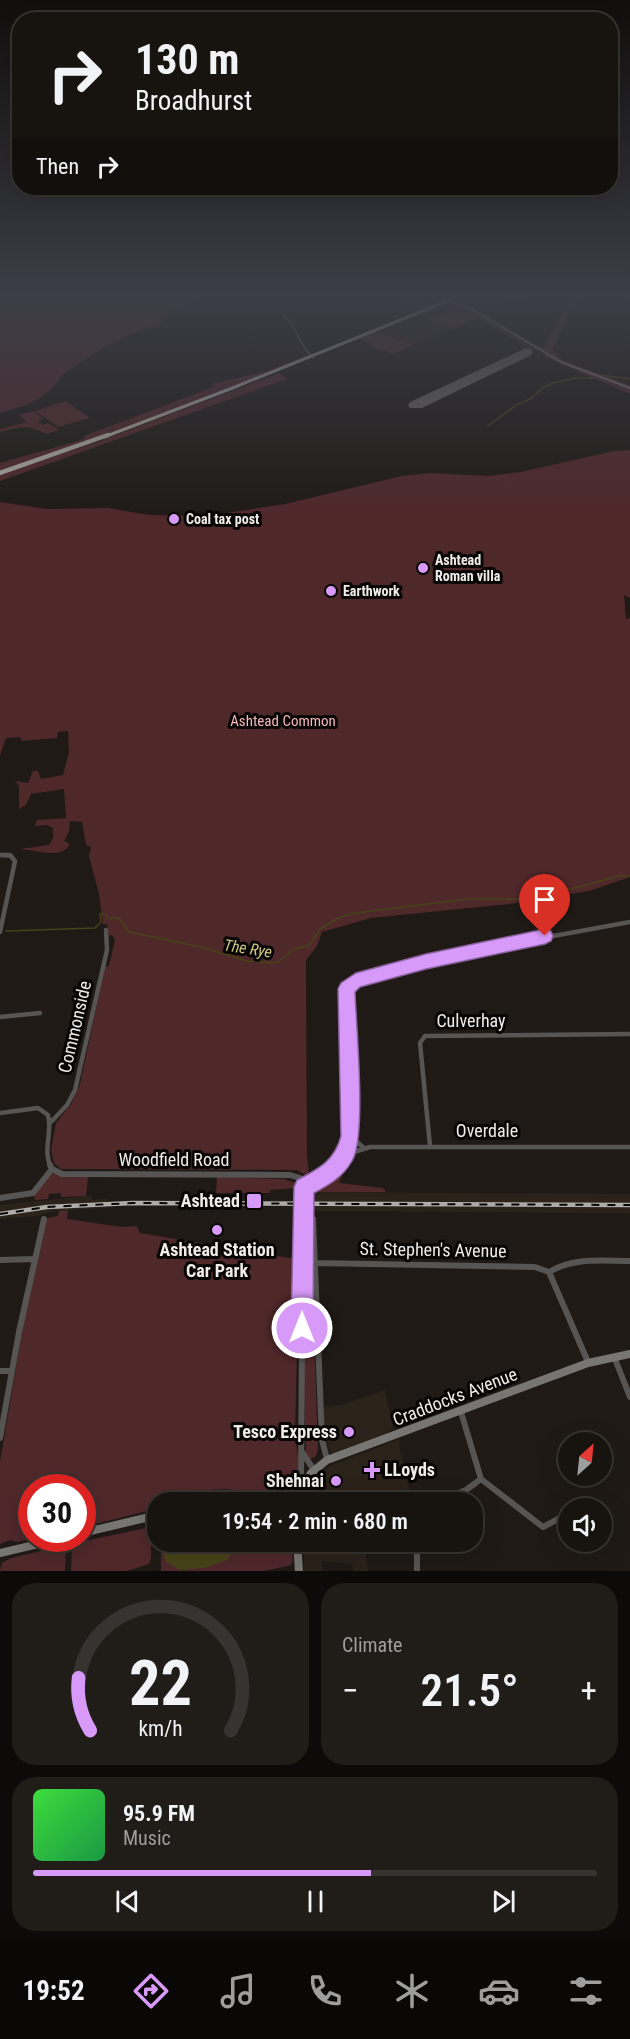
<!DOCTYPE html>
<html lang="en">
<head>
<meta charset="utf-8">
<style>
	body { margin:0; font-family:"Roboto Condensed",sans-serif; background:#201d19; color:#f1f3f6; height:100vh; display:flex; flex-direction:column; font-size:22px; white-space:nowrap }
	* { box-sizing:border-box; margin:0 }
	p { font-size:20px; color:#9e9e9f }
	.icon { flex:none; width:33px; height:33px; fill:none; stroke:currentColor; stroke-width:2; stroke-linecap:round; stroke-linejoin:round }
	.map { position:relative; height:1571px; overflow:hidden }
	.panel { display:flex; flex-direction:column; gap:12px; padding:12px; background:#0d0b09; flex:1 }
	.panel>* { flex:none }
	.guide { position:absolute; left:12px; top:12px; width:606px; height:183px; border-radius:24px; box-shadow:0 6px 24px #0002,0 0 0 2px #363330; background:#171410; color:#f1f3f6; overflow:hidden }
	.needle { width:39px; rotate:27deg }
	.buttons { position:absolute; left:558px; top:1432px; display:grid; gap:12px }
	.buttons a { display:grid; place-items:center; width:54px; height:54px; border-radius:50%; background:#171410; box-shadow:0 6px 24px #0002,0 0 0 2px #363330; font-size:30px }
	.speed { position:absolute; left:18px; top:1474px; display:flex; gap:12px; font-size:30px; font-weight:700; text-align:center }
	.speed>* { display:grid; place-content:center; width:78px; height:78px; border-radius:50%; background:#171410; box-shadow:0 6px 24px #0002,0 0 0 2px #363330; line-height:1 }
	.speed .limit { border:9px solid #d22; background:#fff; color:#111 }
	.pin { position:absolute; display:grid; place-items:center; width:51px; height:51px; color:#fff; margin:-62px -26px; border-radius:50% 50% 50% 0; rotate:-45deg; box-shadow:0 0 6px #0007 }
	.pin .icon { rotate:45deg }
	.me { position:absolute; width:66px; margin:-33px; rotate:0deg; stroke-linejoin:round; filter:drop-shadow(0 0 4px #0008) }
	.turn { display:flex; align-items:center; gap:21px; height:126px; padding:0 24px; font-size:27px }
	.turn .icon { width:78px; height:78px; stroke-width:2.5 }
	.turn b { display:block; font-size:42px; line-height:51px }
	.then { display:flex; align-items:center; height:57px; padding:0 24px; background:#0003; gap:12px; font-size:22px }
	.big { font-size:45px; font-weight:600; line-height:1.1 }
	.panel .tile { flex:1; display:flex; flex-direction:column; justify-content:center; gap:9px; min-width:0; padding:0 21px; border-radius:24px; background:#201d19 }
	.panel .dial { align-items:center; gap:0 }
	.dial svg { height:156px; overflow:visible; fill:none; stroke:#363330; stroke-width:7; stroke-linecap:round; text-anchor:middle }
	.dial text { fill:#f1f3f6; stroke:none }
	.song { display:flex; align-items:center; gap:18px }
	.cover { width:72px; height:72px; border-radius:9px; background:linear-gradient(135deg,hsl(120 70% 55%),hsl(140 70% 35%)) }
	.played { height:6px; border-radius:3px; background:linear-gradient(90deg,#d89af8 60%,#363330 60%) }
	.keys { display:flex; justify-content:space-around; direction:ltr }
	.heat { display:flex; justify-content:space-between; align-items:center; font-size:33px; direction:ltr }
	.panel .tiles { flex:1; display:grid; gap:12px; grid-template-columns:1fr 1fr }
	.tile:last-child { grid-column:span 2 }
	.trip { position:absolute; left:147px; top:1492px; width:336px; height:60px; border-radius:24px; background:#171410; box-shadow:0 6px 24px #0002,0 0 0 2px #363330; font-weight:600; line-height:60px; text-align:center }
	.tabs { display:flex; height:96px; justify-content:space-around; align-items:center; background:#090806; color:#9e9e9f }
	.tabs .icon { width:42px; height:42px }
	.tabs .on { color:#d89af8 }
	.tabs b { font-size:27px; color:#f1f3f6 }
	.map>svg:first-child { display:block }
</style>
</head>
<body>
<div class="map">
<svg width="630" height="1571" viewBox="0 0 630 1571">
	<rect width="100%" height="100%" fill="#1f1a16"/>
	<path fill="#2b221a" d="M416 314 451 329 413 345 376 332 387 326 400 331 403 329 391 325 400 320 412 323 404 319Z
		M309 1192 630 1194V1213L309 1211Z
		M86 1196H92V1200L107 1199 106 1208 56 1211 36 1216 0 1219V1205Z
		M385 1390 393 1428 385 1434 332 1454 324 1439 323 1407 340 1405Z
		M400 1439 399 1445 412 1501 399 1503H307L313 1483 325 1468Z
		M304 1542H364L368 1571H353L352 1564 322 1561V1571H304Z"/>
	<path fill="#4f282a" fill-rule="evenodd" d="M0 297H200L161 318 163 324C128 331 94 352 65 373 59 378 56 385 50 390 36 403 18 408 0 413Z
		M460 297H584L579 298 575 302 552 350 562 360 630 385V394L543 356 545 352 471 308 453 300ZM566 297 570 298 544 347 541 348 470 305 479 302 494 305 511 299Z
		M464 306 542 353 529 348 478 318 451 329 427 319 455 310 452 308Z
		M374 331 413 345 394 354 369 346 373 344 358 339Z
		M305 356 308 358 182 408 0 472V463L74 442 85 438 84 436 216 386 208 385 267 371Z
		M279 373 287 379 0 481V474L100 441Z
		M66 401 90 418 58 427 35 411Z
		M33 411 44 419 38 421 42 425 48 423 59 430 46 434C25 424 22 427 0 432V429L27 422 19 415Z
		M630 450V598L624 595 626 619 630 618V877L589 891 509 904 371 918 322 932 317 946 306 960 307 1156 309 1177 297 1170 61 1169 54 1163 51 1150 56 1123 71 1104 80 1084 105 967 109 966 115 940 112 935 109 936 107 924H103L99 894 89 856 91 847 86 845 82 822 70 821 69 831 64 841 70 844C60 861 35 849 19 849L49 845 53 838V828L47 825 35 826 37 820 66 818 64 789 31 794 26 805 19 809V786L15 781 28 783 33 771H38L41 779 63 775 69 752 68 731 58 732 57 738 22 741 20 737 6 738 0 755V502L47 509 108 508 149 515 206 516 285 504 402 476 430 473 488 476 521 472 614 451Z
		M341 1166 344 1171 339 1183 383 1188 386 1192H309V1186L327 1180Z
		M56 1173 61 1177H88L86 1196 61 1197V1193L49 1194 48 1199 35 1200 34 1194 50 1175Z
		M217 1177 284 1179 295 1183 298 1188 270 1190V1193H216Z
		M68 1210 67 1219 122 1227 137 1226 140 1233 296 1259 299 1265 295 1433 299 1465 298 1480 290 1493 277 1501 255 1498 249 1492 226 1489 209 1490 175 1503H158L157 1508 151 1510 83 1527 82 1488H32L31 1539 17 1542 10 1540 0 1544V1462L24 1320 47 1218 58 1216 59 1211Z
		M306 1223 310 1225 318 1449 316 1456 310 1459 306 1453 303 1372Z
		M146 1528 151 1530V1558L149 1564 127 1571H71L72 1547 75 1543Z
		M161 1542H290L293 1560 291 1565 264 1571H161Z
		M62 1546 66 1549 65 1571H0L2 1563 11 1558Z"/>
	<path fill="#474318" d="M166 1542H238V1545L227 1560 204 1568 179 1570 165 1561 163 1547Z"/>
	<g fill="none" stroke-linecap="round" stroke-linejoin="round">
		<path stroke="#474318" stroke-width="1.5" d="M601 375 630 379
			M488 426 516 405 532 398 542 388 553 383 576 378H595
			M6 931 95 928 101 922 100 914H105L108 918H119L129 932 201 947 247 961 277 963 294 949 310 945 320 929 338 918 356 913 467 899H519L583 886 618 876H630"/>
		<path fill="#676260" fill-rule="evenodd" d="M526 348 531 349 533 352 531 355 422 408H410L408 405 410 402Z"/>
		<path stroke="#575553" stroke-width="2" d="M400 303 411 300 431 307
			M282 314C296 324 299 345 313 358"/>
		<path stroke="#575553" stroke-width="4" d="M0 855 11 856"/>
		<path stroke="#575553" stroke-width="4.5" d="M0 855H10L15 861 0 932
			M0 1017 40 1013
			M0 1113 38 1108 48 1115C53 1132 42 1150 51 1167
			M51 1122 67 1105 75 1090 107 950 106 930
			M351 1137 363 1147
			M430 1146 420 1043 425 1036 630 1034
			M347 1154 370 1147H630
			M335 1167 345 1153 351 1136 347 989 355 980 460 953 630 922"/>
		<path stroke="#575553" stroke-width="6" d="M50 1165 52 1169 62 1174 290 1175 300 1178 306 1185
			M306 1185 322 1177 337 1165
			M0 1198 33 1193 52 1169
			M302 1219H313L322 1440 327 1459
			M0 1260 35 1259
			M314 1263 535 1267 549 1272C574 1257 602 1261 630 1261
			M549 1272 588 1362
			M615 1359 630 1397
			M0 1371H12
			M461 1412 481 1479 543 1527 568 1514
			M0 1438 19 1332 44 1219
			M302 1452 314 1470
			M301 1486 303 1192 306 1185
			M434 1503 466 1490 481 1479
			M417 1542V1571"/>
		<path stroke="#787672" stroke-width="2" d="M439 297 473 310 561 362 630 388"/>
		<path stroke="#787672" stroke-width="8" d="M201 1503 229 1501 241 1503
			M295 1503 311 1473 327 1460 588 1363 630 1354
			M82 1533 158 1515
			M297 1542 299 1571
			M0 1553 59 1539"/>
		<path stroke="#aba7a0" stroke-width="3" d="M104 437 230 389 457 297"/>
		<path stroke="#aba7a0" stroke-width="4.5" d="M0 473 108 435"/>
		<g stroke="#afaba9" stroke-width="4.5">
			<path id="rail" d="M0 1214 47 1207 133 1203 630 1205"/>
		</g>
		<use href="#rail" stroke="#070605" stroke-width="2" stroke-dasharray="8" stroke-linecap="butt"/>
	</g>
	<linearGradient id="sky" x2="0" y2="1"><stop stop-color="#110e0c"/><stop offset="0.57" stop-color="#3c3e47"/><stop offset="1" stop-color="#3c3e47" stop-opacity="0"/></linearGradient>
	<rect width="630" height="517" fill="url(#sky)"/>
	<path fill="#d89af8" stroke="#8c64a1" stroke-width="1.5" d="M545 929 551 931 553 936 551 941 545 944 426 969 360 987 355 992C356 1026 367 1136 352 1161 343 1177 329 1185 314 1193L313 1328 310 1336 302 1339 294 1336 291 1328 294 1187 297 1180C319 1169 335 1160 341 1136L338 989 341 983 356 973 426 954Z"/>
	<g fill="#d89af8" stroke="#070605" stroke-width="2">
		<circle cx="174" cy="519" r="6"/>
		<circle cx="423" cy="568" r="6"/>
		<circle cx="331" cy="591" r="6"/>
		<rect x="246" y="1193" width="16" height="16" rx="3"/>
		<circle cx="217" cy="1230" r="6"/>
		<circle cx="349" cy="1432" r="6"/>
		<path d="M369 1461h6v6h6v6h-6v6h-6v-6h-6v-6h6z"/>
		<circle cx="336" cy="1481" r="6"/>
	</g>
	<g text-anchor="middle" stroke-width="6" stroke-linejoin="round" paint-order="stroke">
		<g font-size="14" font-weight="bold" fill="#f0ecea" stroke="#070605" text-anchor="start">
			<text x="186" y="524">Coal tax post</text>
			<text x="435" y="565">Ashtead<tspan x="435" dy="16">Roman villa</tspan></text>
			<text x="343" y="596">Earthwork</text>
		</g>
		<g font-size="15" fill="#f7b8b9" stroke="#070605">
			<text x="283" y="726">Ashtead Common</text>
		</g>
		<g font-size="16" font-style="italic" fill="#cfc882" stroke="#070605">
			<text transform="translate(248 948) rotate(9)" y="6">The Rye</text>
		</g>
		<g font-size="18" fill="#f0ecea" stroke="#070605">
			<text x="471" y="1027">Culverhay</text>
			<text transform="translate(75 1027) rotate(-77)" y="6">Commonside</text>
			<text x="487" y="1137">Overdale</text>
			<text x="174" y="1166">Woodfield Road</text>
			<text transform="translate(433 1250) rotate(1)" y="6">St. Stephen's Avenue</text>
			<text transform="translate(455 1397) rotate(-21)" y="6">Craddocks Avenue</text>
		</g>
		<g font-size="18" font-weight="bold" fill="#f0ecea" stroke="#070605" text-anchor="end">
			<text x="240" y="1207">Ashtead</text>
			<text x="217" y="1256" text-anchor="middle">Ashtead Station<tspan x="217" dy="21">Car Park</tspan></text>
			<text x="337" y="1438">Tesco Express</text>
			<text x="384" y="1476" text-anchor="start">LLoyds</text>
			<text x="324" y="1487">Shehnai</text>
		</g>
	</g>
</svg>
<div class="buttons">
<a><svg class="needle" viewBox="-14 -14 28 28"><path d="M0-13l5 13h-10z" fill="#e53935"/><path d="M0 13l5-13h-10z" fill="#9e9e9f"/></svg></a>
<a><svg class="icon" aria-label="sound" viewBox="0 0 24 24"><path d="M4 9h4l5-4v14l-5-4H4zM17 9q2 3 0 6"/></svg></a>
</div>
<div class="speed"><div class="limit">30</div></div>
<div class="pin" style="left:545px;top:936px;background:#d93025"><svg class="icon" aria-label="arrive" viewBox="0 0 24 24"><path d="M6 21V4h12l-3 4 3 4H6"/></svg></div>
<svg class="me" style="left:302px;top:1328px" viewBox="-20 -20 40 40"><circle r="17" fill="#d89af8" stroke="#fff" stroke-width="3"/><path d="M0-11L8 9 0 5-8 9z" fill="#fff"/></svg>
<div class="trip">19:54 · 2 min · 680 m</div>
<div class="guide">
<div class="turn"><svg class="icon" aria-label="right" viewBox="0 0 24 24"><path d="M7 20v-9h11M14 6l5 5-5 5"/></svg><div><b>130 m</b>Broadhurst</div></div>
<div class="then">Then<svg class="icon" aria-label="right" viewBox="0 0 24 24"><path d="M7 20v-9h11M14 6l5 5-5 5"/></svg></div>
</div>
</div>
<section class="panel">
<div class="tiles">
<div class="tile dial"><svg viewBox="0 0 100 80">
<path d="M14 69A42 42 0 1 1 86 69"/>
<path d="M14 69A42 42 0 0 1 8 42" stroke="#d89af8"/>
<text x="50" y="56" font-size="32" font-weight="700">22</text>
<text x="50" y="72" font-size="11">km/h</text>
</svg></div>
<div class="tile"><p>Climate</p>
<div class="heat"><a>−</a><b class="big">21.5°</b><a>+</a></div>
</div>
<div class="tile">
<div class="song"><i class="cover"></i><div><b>95.9 FM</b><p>Music</p></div></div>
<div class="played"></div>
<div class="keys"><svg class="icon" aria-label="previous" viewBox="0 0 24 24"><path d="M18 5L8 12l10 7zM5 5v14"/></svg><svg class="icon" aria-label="pause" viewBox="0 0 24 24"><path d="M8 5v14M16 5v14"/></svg><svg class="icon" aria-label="next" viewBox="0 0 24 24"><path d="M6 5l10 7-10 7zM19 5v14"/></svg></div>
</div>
</div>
</section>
<nav class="tabs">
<b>19:52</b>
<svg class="icon on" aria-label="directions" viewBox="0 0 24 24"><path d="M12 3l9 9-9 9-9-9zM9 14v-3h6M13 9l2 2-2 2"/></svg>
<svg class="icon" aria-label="music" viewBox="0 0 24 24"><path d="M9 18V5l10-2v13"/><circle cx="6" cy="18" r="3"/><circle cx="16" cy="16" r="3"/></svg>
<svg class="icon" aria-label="phone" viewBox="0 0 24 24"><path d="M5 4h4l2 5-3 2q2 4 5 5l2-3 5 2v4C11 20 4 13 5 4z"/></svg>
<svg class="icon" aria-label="climate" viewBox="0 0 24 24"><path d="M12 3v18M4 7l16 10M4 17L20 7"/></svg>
<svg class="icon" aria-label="car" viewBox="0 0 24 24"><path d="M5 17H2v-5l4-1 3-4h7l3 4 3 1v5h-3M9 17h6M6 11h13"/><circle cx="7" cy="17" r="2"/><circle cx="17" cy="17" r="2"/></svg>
<svg class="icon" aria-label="filters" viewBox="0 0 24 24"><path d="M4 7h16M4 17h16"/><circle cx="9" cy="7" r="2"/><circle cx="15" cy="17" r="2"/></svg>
</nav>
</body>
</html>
